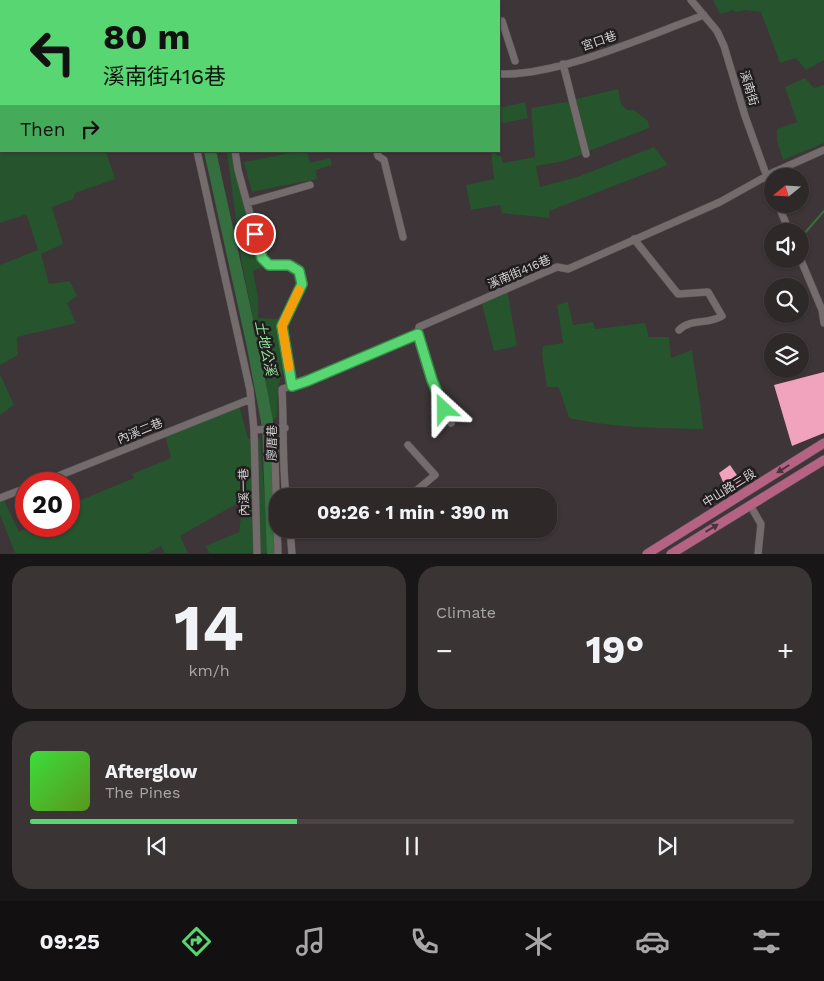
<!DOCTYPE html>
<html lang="en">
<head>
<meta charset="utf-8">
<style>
	body { margin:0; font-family:"Work Sans","Noto Sans TC",sans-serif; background:#3a3435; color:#f1f3f6; height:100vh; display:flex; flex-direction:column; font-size:19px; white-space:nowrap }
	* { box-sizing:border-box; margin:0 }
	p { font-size:16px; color:#a7a6a8 }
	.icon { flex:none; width:28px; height:28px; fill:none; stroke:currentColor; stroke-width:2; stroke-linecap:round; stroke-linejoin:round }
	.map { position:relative; height:554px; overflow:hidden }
	.panel { display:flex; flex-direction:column; gap:12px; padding:12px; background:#191617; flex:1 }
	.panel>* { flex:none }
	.banner { position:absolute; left:0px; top:0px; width:500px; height:152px; box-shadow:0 1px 4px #0004,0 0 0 1px #494446; background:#57d671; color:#111; overflow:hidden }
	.needle { width:32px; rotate:252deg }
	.controls { position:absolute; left:764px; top:168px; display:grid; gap:10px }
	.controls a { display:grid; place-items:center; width:45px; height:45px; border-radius:50%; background:#2e2829; box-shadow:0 1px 4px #0004,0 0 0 1px #494446; font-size:25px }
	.speed { position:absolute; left:15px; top:472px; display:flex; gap:10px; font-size:25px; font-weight:700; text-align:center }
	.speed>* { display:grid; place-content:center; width:65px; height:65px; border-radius:50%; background:#2e2829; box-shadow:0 1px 4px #0004,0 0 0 1px #494446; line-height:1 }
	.speed .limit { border:8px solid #d22; background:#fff; color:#111 }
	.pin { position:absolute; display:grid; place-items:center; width:42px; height:42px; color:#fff; margin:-21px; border:2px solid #fff; border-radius:50%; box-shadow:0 1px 5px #0007 }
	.me { position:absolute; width:55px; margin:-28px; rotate:336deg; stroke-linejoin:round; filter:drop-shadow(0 0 4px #0008) }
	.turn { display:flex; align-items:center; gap:18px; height:105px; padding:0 20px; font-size:22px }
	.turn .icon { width:65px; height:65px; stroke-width:2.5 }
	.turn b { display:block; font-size:35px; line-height:42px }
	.then { display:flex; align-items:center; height:48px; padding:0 20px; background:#0003; gap:10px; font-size:19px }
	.big { font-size:38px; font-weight:700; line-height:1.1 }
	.panel .card { flex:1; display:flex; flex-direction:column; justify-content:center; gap:8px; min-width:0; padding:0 18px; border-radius:20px; background:#3a3435 }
	.panel .dial { align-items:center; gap:0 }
	.dial b { font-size:65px; line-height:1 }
	.song { display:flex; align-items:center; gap:15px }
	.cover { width:60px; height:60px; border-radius:8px; background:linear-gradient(135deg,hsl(120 70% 55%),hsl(90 70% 35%)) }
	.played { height:5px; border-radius:2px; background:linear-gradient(90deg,#57d671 35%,#494446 35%) }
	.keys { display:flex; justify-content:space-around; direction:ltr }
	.heat { display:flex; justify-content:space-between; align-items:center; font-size:28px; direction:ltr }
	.panel .tiles { flex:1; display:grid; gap:12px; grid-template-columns:1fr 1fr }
	.card:last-child { grid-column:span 2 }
	.trip { position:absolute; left:269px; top:488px; width:288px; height:50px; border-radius:20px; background:#2e2829; box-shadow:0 1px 4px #0004,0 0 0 1px #494446; font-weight:700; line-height:50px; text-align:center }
	.dock { display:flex; height:80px; justify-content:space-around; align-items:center; background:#121010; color:#a7a6a8 }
	.dock .icon { width:35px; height:35px }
	.dock .active { color:#57d671 }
	.dock b { font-size:22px; color:#f1f3f6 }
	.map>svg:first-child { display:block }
</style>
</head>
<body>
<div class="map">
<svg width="824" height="554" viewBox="0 0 824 554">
	<rect width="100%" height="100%" fill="#3d3537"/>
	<path fill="#25542d" d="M713 0H824V60L806 70 796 58 780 63 761 12 746 10 735 12 733 10 720 14Z
		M805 78 814 88 824 85V143L783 160 777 141V129L797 122 785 87Z
		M618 89 621 104 627 110H634L648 121 649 128 589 151 576 99Z
		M572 101 586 153 564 161 536 166 540 187 577 177 654 147 668 165 549 211 550 218 502 213 500 205 471 210 466 185 494 179 491 151H496L497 156H501L503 163 535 157 531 108Z
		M525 102 528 118 499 124V108Z
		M0 140 1 151H106L115 179 75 193 73 199 52 207 63 244 41 254 49 284 70 281 77 296 67 303 76 323 17 337 18 355 0 365V265L38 250 27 216 24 215 0 223Z
		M234 151 256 251 259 258 268 265 253 271 258 297V318L279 319 286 360 278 387 277 417 271 421 265 377 242 264 227 152Z
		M301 151H307L310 163 330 158 332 165 316 170 317 179 252 192 244 162Z
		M507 288 517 346 494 351 481 300Z
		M568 302 573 325 593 322 595 329 645 323 649 337H669L671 358 692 350C695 376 701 402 703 429 657 428 614 428 569 418L560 391 558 387H547L542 354 543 346 563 343 557 305Z
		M0 374 14 405 0 415Z
		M239 405 248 439 260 438 269 553H209L206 546 239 532 242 508 238 503 180 536 188 553H165L161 546 148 553H15L0 515V500L3 498 19 532 27 526H69V511L81 500 134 478 132 474 171 458 166 438 169 431Z"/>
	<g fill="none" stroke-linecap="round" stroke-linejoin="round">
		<path stroke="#356f3f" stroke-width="2" d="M470 1 473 0
			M803 235 824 211"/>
		<path stroke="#356f3f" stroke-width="12" d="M175 0 176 1
			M210 151 252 342 268 427 273 554"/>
	</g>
	<path fill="#f1a2bc" d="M824 372V433L792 446 774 385Z
		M730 465 741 481 727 491 719 473Z"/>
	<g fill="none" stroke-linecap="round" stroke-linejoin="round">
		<g stroke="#595254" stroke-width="8">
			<path id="minor" d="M21 0V1
				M168 0V1
				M242 0 243 1
				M414 0 415 1
				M691 0 717 31 724 46 745 116 772 191
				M280 1 285 0
				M499 22 502 21 515 61
				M563 64 586 154
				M499 74C559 76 646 36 704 15
				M0 86H1
				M197 151 250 390 254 430 257 554
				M235 151 238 170 262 258 269 265H289L299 271 302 284 282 326 292 386
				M377 151 378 156 384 160 403 237
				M247 203 310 185
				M778 204 789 231
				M634 239 678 294 708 292 722 316C708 325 691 318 679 330
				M800 258 822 310 824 323
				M418 334 432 380 451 423
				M274 429 278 554
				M254 430 285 428
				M38 484 251 399
				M286 496C282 461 284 425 282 389L307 381 418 334 419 327 557 267 568 269 720 202 772 173 824 150
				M371 496 381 493 389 496
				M395 496 417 490 435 475 408 445
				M0 498 26 488
				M750 505 761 524 758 554
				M290 529 292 554
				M290 534 300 529"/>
		</g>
		<g stroke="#595254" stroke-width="10">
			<path id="major" d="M647 554 824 443
				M671 554 824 460"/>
		</g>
		<use href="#minor" stroke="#746b6d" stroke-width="7"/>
		<use href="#major" stroke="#b56283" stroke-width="9"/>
	</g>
	<defs><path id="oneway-solid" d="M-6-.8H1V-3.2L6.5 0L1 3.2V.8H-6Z" transform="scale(1.25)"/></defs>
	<g fill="#4d323d">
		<use href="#oneway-solid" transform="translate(783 469) rotate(148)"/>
		<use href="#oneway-solid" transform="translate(712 528) rotate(-31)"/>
	</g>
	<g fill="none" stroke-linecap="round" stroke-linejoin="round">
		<g stroke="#398b49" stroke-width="12">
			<path id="route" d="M255 234 262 258 269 265H289L299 271 302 284 282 326 292 386 307 381 418 334 432 380 444 409"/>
		</g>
		<use href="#route" stroke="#57d671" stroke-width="9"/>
		<path stroke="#f59e0b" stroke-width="9" d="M289 367 282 326 299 290"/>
	</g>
	<g text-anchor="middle" stroke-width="5" stroke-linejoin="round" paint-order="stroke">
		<g font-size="12" fill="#d5d0d1" stroke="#211d1f">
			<text transform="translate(599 41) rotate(-19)" y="4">宮口巷</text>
			<text transform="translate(749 88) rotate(73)" y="4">溪南街</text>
			<text transform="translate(519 272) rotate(-23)" y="4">溪南街416巷</text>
			<text transform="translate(140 431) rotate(-22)" y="4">內溪二巷</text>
			<text transform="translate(272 443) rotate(-89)" y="4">廖厝巷</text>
			<text transform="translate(729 488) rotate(-32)" y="4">中山路二段</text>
			<text transform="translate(244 492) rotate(-91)" y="4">內溪一巷</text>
		</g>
		<g font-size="14" font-style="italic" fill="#91e39c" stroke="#211d1f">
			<text transform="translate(266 348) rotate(78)" y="5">土地公溪</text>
		</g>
	</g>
</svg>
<div class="controls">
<a><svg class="needle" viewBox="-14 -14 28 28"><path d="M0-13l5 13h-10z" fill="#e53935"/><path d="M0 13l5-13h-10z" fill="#a7a6a8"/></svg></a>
<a><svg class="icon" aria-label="sound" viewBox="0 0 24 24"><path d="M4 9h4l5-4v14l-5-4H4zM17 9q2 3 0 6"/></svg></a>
<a><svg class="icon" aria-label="search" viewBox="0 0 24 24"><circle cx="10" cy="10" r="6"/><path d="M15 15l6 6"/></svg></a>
<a><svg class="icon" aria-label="layers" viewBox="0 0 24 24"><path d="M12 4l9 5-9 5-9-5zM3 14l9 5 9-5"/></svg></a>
</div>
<div class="speed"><div class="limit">20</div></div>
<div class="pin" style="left:255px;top:234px;background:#d93025"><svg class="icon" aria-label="arrive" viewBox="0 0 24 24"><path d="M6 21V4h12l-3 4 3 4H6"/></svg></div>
<svg class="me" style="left:444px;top:409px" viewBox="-20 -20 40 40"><path d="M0-17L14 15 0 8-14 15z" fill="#57d671" stroke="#fff" stroke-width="4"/></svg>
<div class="trip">09:26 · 1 min · 390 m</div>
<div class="banner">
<div class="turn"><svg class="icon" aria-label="left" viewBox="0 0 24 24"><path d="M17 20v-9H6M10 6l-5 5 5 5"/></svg><div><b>80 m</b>溪南街416巷</div></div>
<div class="then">Then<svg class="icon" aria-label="right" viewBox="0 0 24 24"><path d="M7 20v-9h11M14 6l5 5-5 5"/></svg></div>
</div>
</div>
<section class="panel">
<div class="tiles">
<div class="card dial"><b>14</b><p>km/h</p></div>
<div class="card"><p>Climate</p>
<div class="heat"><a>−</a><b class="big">19°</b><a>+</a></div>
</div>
<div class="card">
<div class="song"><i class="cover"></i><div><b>Afterglow</b><p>The Pines</p></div></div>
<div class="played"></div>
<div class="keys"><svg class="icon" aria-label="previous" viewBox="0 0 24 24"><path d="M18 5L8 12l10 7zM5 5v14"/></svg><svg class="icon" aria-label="pause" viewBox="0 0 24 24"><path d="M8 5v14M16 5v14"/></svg><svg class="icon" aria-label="next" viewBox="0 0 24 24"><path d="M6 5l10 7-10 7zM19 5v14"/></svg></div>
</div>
</div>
</section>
<nav class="dock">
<b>09:25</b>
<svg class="icon active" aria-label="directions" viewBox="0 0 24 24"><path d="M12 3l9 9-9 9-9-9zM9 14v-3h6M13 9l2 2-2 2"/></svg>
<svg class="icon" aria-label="music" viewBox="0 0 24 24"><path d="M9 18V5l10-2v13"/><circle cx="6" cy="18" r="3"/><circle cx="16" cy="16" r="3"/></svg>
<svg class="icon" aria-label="phone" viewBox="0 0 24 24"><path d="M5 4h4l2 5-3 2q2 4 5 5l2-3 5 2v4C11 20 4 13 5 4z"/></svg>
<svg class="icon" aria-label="climate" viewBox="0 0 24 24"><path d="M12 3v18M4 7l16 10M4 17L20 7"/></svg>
<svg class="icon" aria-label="car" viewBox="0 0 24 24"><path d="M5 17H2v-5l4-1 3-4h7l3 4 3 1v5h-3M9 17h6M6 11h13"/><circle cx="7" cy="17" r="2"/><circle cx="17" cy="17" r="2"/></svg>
<svg class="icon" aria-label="filters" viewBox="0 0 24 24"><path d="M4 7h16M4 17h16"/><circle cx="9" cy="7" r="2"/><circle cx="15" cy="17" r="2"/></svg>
</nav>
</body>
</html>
